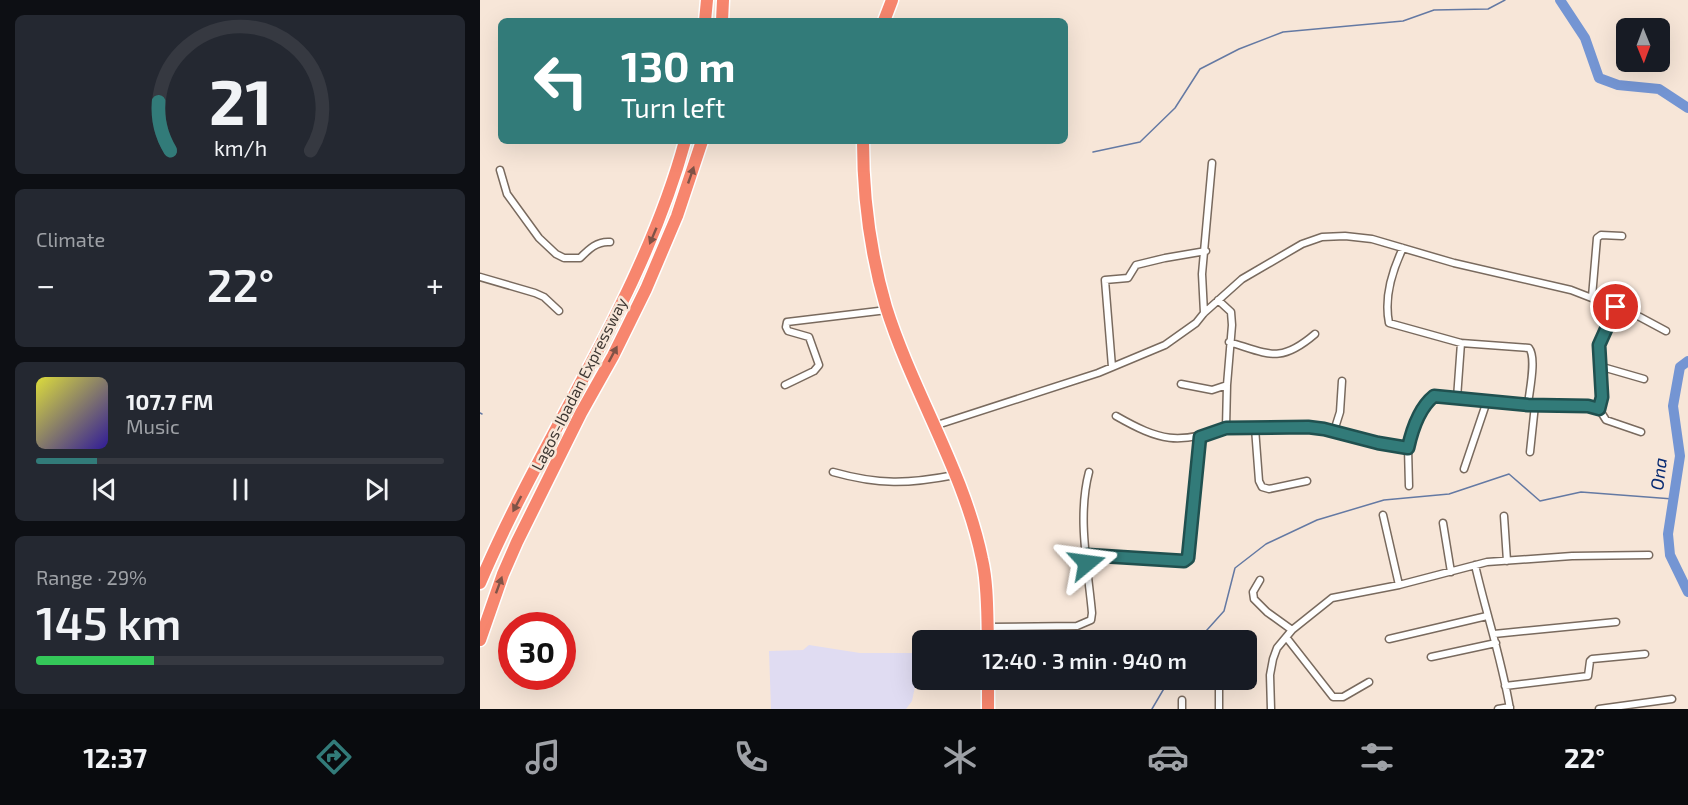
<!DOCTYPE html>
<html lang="en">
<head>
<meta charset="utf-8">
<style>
	body { margin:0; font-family:"Exo 2",sans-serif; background:#242831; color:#f1f3f6; height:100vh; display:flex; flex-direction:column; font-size:22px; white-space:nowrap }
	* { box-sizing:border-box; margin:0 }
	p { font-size:20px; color:#9ea1a6 }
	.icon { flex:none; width:33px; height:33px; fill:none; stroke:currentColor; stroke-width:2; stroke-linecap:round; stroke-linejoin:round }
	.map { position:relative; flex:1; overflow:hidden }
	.drawer { display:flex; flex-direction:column; gap:15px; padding:15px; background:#0d0f14; width:480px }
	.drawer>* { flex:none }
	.hud { position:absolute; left:18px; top:18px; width:570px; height:126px; border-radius:9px; box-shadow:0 6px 24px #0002; background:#327b79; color:#fff; overflow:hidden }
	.needle { width:39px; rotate:179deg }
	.controls { position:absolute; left:1136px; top:18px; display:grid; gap:12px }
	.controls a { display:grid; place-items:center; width:54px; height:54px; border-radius:9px; background:#171b24; box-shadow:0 6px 24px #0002; font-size:30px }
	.speed { position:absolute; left:18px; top:612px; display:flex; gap:12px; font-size:30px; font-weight:700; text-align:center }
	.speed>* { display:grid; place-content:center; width:78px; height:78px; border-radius:50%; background:#171b24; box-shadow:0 6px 24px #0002; line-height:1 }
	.speed .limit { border:9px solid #d22; background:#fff; color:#111 }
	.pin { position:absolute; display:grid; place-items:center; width:51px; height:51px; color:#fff; margin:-26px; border:3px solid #fff; border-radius:50%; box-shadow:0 2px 6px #0007 }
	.me { position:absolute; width:66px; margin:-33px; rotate:74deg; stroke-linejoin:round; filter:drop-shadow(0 0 4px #0008) }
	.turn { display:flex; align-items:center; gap:21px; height:126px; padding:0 24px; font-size:27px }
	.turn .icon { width:78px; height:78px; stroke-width:2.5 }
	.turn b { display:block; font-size:42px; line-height:51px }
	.big { font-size:45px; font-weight:600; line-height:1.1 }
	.drawer .card { flex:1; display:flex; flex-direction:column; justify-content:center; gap:9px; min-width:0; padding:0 21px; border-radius:9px; background:#242831 }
	.drawer .dial { align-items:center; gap:0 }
	.dial svg { height:156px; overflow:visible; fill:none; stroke:#363941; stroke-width:7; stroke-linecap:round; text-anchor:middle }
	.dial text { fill:#f1f3f6; stroke:none }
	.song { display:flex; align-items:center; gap:18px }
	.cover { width:72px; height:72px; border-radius:9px; background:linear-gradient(135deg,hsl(60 70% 55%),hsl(250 70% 35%)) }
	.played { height:6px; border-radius:3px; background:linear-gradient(90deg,#327b79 15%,#363941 15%) }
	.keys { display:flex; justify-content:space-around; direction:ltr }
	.heat { display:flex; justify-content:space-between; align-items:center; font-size:33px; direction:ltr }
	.charge { height:9px; border-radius:4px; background:linear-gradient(90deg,#34c759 29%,#363941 0) }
	.trip { position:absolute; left:432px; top:630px; width:345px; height:60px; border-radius:9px; background:#171b24; box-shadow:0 6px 24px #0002; font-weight:600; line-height:60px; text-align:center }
	.tabs { display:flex; height:96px; justify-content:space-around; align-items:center; background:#090b0e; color:#9ea1a6 }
	.tabs .icon { width:42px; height:42px }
	.tabs .on { color:#327b79 }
	.tabs b { font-size:27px; color:#f1f3f6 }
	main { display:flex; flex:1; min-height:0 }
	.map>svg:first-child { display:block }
</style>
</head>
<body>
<main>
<section class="drawer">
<div class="card dial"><svg viewBox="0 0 100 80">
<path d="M14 69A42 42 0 1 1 86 69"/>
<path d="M14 69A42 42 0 0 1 8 44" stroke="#327b79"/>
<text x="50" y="56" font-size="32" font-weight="700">21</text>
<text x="50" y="72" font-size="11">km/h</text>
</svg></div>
<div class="card"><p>Climate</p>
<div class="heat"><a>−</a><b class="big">22°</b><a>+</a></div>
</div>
<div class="card">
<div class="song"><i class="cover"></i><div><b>107.7 FM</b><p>Music</p></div></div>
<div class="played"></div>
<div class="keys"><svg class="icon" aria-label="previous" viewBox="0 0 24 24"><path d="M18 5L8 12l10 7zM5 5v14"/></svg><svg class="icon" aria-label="pause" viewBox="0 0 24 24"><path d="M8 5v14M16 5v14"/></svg><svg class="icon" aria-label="next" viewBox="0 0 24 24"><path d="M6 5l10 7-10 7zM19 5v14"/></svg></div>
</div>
<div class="card"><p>Range · 29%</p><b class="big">145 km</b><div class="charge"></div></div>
</section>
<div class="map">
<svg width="1208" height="709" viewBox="0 0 1208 709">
	<rect width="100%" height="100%" fill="#f7e6d8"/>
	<path fill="#e0dcf2" d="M329 645 380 653H442L432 701 426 709H291L289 651 323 650Z"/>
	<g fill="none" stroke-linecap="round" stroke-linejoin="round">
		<path stroke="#6479a3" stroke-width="1.5" d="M613 152 660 142 695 108 720 69 759 49 803 32 923 21 954 10 1008 9 1025 0
			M0 413 2 414
			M718 640 744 611 755 568 786 544 837 520 904 500 969 494 1029 474 1060 501 1101 492 1193 499
			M672 709 689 680"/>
		<path stroke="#7495d3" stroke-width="10" d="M1080 0 1105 38 1119 78 1138 85 1179 89 1208 108
			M1208 361 1200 367 1193 406 1200 456 1188 534 1190 555 1208 592"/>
		<g stroke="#796a5e" stroke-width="9">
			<path id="street" d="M20 170 27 194 59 238 76 254 84 258H100C109 249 117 241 130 242
				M923 248C912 271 904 298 909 323L981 343 1049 348C1057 358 1049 392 1048 405
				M0 277 55 293 64 297 79 311
				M1112 297 1117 238 1121 235 1142 236
				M738 300 751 312 752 325 747 385 746 428 844 429 898 443 928 448C932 430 939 408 954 396L1048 405 1114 407 1119 409 1126 420 1161 432
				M724 313 722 274 732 163
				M749 342C789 354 800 364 835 334
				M1119 366 1164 379
				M632 367 625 280 648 278 656 265 685 258 726 251
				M701 384 732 390 747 385
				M305 385 334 371 339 365 329 337 308 331 306 327 307 322 407 310
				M977 398 981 343
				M1119 409 1122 397 1119 345 1136 307
				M636 416C680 441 698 445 746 428
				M454 426 618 373 685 345 716 323 724 313 762 279 822 244 842 237 865 236 892 239 974 263 1091 290 1158 316 1186 331
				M775 428 779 481 782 487 789 489 827 481
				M854 431 860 412 862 381
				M928 448 929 486
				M1050 452 1055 405
				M984 469 1007 401
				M353 472C399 485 428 484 475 475
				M903 515 919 585
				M1024 516 1027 561
				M963 523 971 572
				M607 555 704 561 708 558 720 437
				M995 565C1006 613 1022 660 1030 709
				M780 580 773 592 774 599 787 612 812 630
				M508 627 597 626 611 620 612 613C608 568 597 517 609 472
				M1014 634 1136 622
				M806 637 853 697H863L889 682
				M909 639 1007 616
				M951 657 1016 643
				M1025 686 1108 676 1110 661 1112 659 1165 654
				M702 709V700
				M739 709V687
				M791 709 790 675 793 659 797 648 812 630 852 598 919 585 1007 562 1092 556 1169 555
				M1018 709 1030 707
				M1119 709 1192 699"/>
		</g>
		<g stroke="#fff" stroke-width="15">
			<path id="highway" d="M225 21 227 0
				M242 21 243 0
				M404 21 412 0
				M383 141C383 198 390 252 406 307 433 393 484 471 502 559 508 585 507 614 508 640
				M0 583C63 434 162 299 205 141
				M0 640 23 574 37 542 101 413 133 356 166 289 197 216 222 141
				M508 709V680"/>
		</g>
		<use href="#street" stroke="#fff" stroke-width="6"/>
		<use href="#highway" stroke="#f7866e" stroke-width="12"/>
	</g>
	<defs><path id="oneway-solid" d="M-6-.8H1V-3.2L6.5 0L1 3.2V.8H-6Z" transform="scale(1.5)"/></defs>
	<g fill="#7f5347">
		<use href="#oneway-solid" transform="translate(211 175) rotate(-71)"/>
		<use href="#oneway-solid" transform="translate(173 236) rotate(113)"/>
		<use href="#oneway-solid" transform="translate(133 354) rotate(-62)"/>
		<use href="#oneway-solid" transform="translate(37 504) rotate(118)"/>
		<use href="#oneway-solid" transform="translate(19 585) rotate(-70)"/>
	</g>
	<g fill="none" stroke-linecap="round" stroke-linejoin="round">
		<g stroke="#20504f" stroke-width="15">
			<path id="route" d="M607 563V555L704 561 708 558 720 437 746 428 828 427 844 429 898 443 928 448C932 430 939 408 954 396L1048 405 1108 406 1119 409 1122 397 1119 345 1136 307"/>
		</g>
		<use href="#route" stroke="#327b79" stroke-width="10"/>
	</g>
	<g text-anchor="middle" stroke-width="5" stroke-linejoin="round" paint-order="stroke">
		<g font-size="16" fill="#3e3732" stroke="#f7e6d8">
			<text transform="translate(99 384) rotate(-63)" y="6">Lagos-Ibadan Expressway</text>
		</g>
		<g font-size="18" font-style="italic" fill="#082b72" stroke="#f7e6d8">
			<text transform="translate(1179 474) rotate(-83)" y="6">Ona</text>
		</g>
	</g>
</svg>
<div class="controls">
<a><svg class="needle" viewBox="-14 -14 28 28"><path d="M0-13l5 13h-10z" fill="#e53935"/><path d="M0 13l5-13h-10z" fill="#9ea1a6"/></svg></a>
</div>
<div class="speed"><div class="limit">30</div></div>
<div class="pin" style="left:1136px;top:307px;background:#d93025"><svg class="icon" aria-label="arrive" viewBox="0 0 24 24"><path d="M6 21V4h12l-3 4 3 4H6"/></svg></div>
<svg class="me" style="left:607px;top:563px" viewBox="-20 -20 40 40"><path d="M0-17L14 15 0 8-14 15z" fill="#327b79" stroke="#fff" stroke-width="4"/></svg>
<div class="trip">12:40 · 3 min · 940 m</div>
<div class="hud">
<div class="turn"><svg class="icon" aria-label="left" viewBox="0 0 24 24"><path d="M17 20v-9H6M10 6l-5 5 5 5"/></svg><div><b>130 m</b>Turn left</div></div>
</div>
</div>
</main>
<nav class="tabs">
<b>12:37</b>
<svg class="icon on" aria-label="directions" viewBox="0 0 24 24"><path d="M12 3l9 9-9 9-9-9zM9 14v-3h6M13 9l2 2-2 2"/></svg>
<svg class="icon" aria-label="music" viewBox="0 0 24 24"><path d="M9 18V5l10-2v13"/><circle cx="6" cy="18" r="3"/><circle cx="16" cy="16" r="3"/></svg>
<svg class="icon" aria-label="phone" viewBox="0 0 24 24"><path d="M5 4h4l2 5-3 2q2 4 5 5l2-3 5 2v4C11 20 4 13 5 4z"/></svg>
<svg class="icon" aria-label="climate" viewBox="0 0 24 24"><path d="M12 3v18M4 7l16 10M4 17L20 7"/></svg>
<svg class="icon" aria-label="car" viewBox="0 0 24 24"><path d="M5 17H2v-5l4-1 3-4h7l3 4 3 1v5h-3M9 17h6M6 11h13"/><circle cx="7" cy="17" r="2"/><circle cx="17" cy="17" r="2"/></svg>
<svg class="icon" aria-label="filters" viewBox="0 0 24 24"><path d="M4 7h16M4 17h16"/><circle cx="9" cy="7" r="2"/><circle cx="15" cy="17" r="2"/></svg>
<b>22°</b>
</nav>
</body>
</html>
